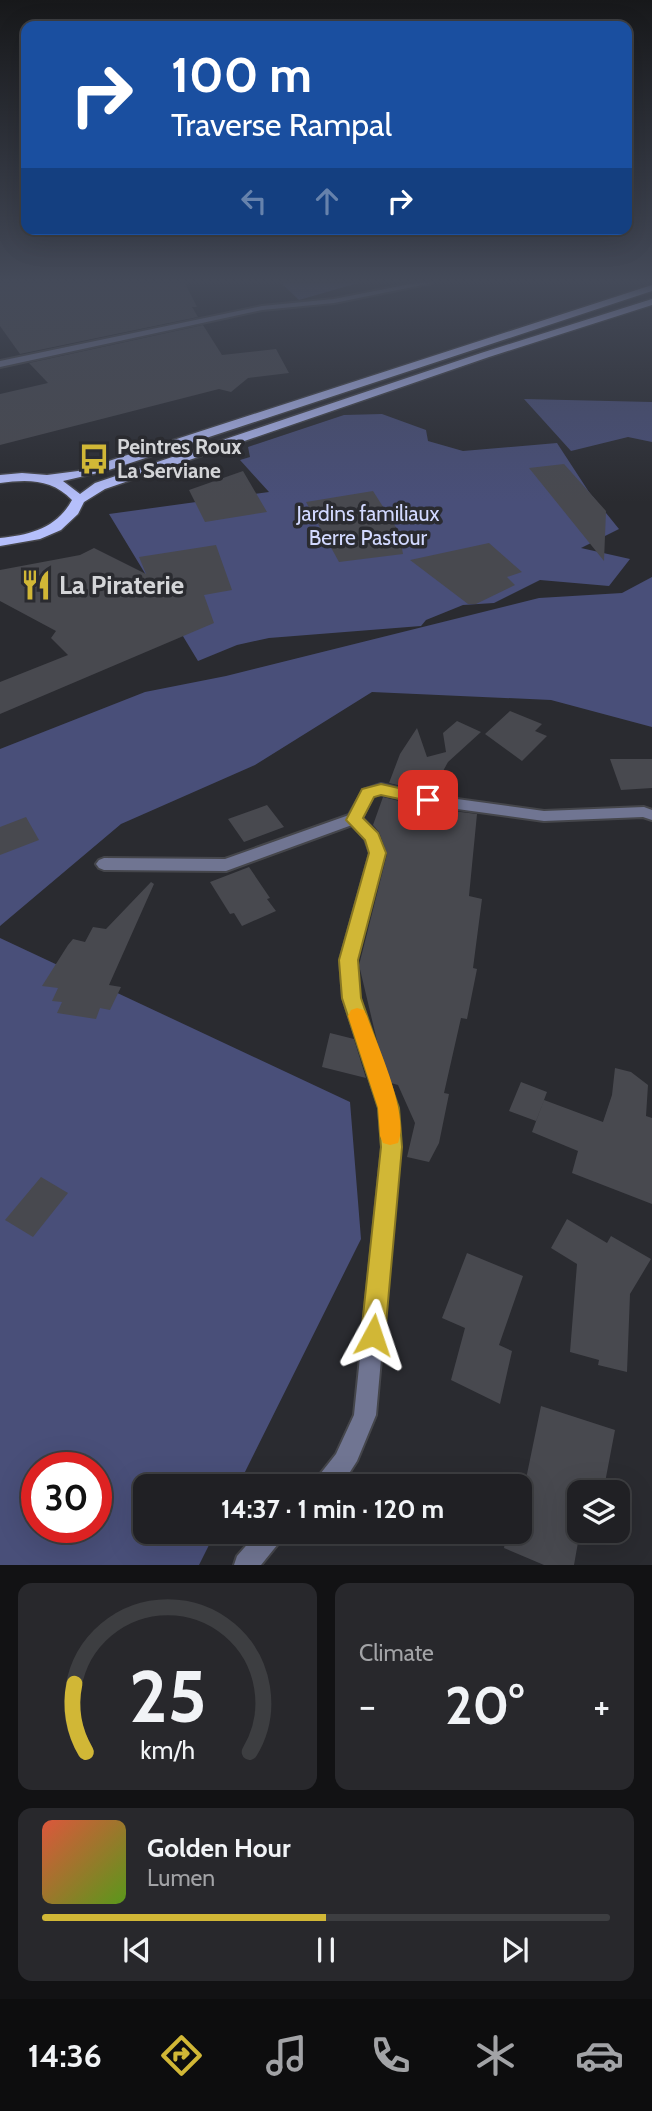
<!DOCTYPE html>
<html lang="en">
<head>
<meta charset="utf-8">
<style>
	body { margin:0; font-family:Cabin,sans-serif; background:#28282c; color:#f1f3f6; height:100vh; display:flex; flex-direction:column; font-size:26px; white-space:nowrap }
	* { box-sizing:border-box; margin:0 }
	p { font-size:23px; color:#a2a3a6 }
	.icon { flex:none; width:38px; height:38px; fill:none; stroke:currentColor; stroke-width:2; stroke-linecap:round; stroke-linejoin:round }
	.map { position:relative; height:1565px; overflow:hidden }
	.side { display:flex; flex-direction:column; gap:18px; padding:18px; background:#121214; flex:1 }
	.side>* { flex:none }
	.top-card { position:absolute; left:21px; top:21px; width:611px; height:214px; border-radius:14px; box-shadow:0 7px 28px #0002,0 0 0 2px #3d3e41; background:#1a4fa0; color:#fff; overflow:hidden }
	.fabs { position:absolute; left:567px; top:1480px; display:grid; gap:14px }
	.fabs a { display:grid; place-items:center; width:63px; height:63px; border-radius:14px; background:#202024; box-shadow:0 7px 28px #0002,0 0 0 2px #3d3e41; font-size:35px }
	.speed { position:absolute; left:21px; top:1452px; display:flex; gap:14px; font-size:35px; font-weight:700; text-align:center }
	.speed>* { display:grid; place-content:center; width:91px; height:91px; border-radius:50%; background:#202024; box-shadow:0 7px 28px #0002,0 0 0 2px #3d3e41; line-height:1 }
	.speed .limit { border:10px solid #d22; background:#fff; color:#111 }
	.pin { position:absolute; display:grid; place-items:center; width:60px; height:60px; color:#fff; margin:-30px; border-radius:14px; box-shadow:0 4px 10px #0006 }
	.me { position:absolute; width:77px; margin:-38px; rotate:5deg; stroke-linejoin:round; filter:drop-shadow(0 0 5px #0008) }
	.turn { display:flex; align-items:center; gap:24px; height:147px; padding:0 35px; font-size:32px }
	.turn .icon { width:91px; height:91px; stroke-width:2.5 }
	.turn b { display:block; font-size:49px; line-height:60px }
	.lanes { display:flex; align-items:center; height:66px; padding:0 35px; background:#0003; justify-content:center; gap:35px; direction:ltr }
	.lanes .off { opacity:.35 }
	.big { font-size:52px; font-weight:700; line-height:1.1 }
	.side .tile { flex:1; display:flex; flex-direction:column; justify-content:center; gap:10px; min-width:0; padding:0 24px; border-radius:14px; background:#28282c }
	.side .dial { align-items:center; gap:0 }
	.dial svg { height:182px; overflow:visible; fill:none; stroke:#3d3e41; stroke-width:7; stroke-linecap:round; text-anchor:middle }
	.dial text { fill:#f1f3f6; stroke:none }
	.song { display:flex; align-items:center; gap:21px }
	.cover { width:84px; height:84px; border-radius:10px; background:linear-gradient(135deg,hsl(10 70% 55%),hsl(90 70% 35%)) }
	.played { height:7px; border-radius:4px; background:linear-gradient(90deg,#d1b736 50%,#3d3e41 50%) }
	.keys { display:flex; justify-content:space-around; direction:ltr }
	.heat { display:flex; justify-content:space-between; align-items:center; font-size:38px; direction:ltr }
	.side .tiles { flex:1; display:grid; gap:18px; grid-template-columns:1fr 1fr }
	.tile:last-child { grid-column:span 2 }
	.trip { position:absolute; left:133px; top:1474px; width:399px; height:70px; border-radius:14px; background:#202024; box-shadow:0 7px 28px #0002,0 0 0 2px #3d3e41; font-weight:700; line-height:70px; text-align:center }
	.menu { display:flex; height:112px; justify-content:space-around; align-items:center; background:#0d0d0e; color:#a2a3a6 }
	.menu .icon { width:49px; height:49px }
	.menu .active { color:#d1b736 }
	.menu b { font-size:32px; color:#f1f3f6 }
	.map>svg:first-child { display:block }
</style>
</head>
<body>
<div class="map">
<svg width="652" height="1565" viewBox="0 0 652 1565">
	<rect width="100%" height="100%" fill="#2a2b30"/>
	<path fill="#494f79" fill-rule="evenodd" d="M281 283H358L299 300Z
		M524 399 652 402V442L628 437 571 451Z
		M382 414 426 430 428 441 463 451 557 443 589 492 619 529 581 548 630 559 609 586 540 580 494 603 463 605 426 620 421 626 269 638 237 645 198 661 109 514 269 492 240 460 250 457 248 447 344 415Z
		M652 577V727L551 700 372 692 255 765 121 824 0 926V749L145 692 226 676 539 598 622 593Z
		M0 938 350 1102 361 1239 238 1486H145V1531H216L199 1565H0ZM37 1468H96V1528H37Z"/>
	<path fill="#48494f" d="M0 283H185L197 307H192L198 317 20 354 0 326Z
		M203 325 222 355 276 349 289 373 248 378 231 392 219 389 0 445V394L48 383 29 363Z
		M564 464 606 511 604 561 529 468Z
		M243 471 267 512 205 522 189 490Z
		M373 491 399 532 403 554 339 562 306 502Z
		M489 543 522 572 507 577 515 585 476 604H468L410 560Z
		M216 545 232 590 204 595 214 623 0 714V682L68 655 51 638 56 631 0 601V570L80 555 94 548 146 574 139 557Z
		M510 711 542 724 535 731 547 736 522 761 485 734Z
		M457 721 481 732 448 762 431 793 389 783 400 754 417 728 427 757 446 752 443 733Z
		M610 759H652V788L621 790Z
		M383 797 428 808 477 814 469 896 482 899 473 968 477 969 467 1019 461 1018 444 1093 449 1094 439 1143 429 1162 407 1157 415 1123 398 1085 391 1083 378 1045 359 965 387 854 379 832 373 825Z
		M267 805 284 827 244 842 228 819Z
		M26 817 39 840 0 855V827Z
		M249 867 270 898 267 899 276 911 242 926 234 913 230 914 210 882Z
		M151 882 154 884 109 985 121 987 110 1010 100 1008 96 1019 57 1013 62 1002 52 1001 58 988 42 986 68 945 73 939 85 942 93 927 106 929Z
		M330 1033 354 1039 366 1078 322 1067Z
		M615 1068 631 1072 648 1085 646 1116 652 1118V1204L572 1173 578 1151 532 1132 544 1100 603 1122 612 1095Z
		M521 1082 547 1092 536 1121 509 1111Z
		M41 1177 68 1193 33 1237 5 1220Z
		M567 1219 607 1243 611 1236 651 1259 630 1294 627 1372 598 1365 599 1360 570 1352 577 1264 551 1248Z
		M467 1253 523 1276 499 1345 512 1351 500 1404 451 1380 465 1328 442 1318Z
		M541 1406 615 1430 603 1493H579L580 1531 574 1565H544L504 1548 507 1531H520L518 1486 520 1476 526 1479Z"/>
	<g fill="none" stroke-linecap="round" stroke-linejoin="round">
		<g stroke="#45464b" stroke-width="4">
			<path id="street" d="M415 283H432L334 303 262 310 0 367V361L262 306 334 299Z
				M381 784 428 795 544 811 644 807 652 810V820L643 817 544 821 428 805 381 794 373 796 362 818 377 833 384 853 356 960 359 998 397 1108 400 1147 376 1415 357 1461 341 1486H314L317 1478 336 1454 354 1415 382 1147 379 1108 343 998 340 960 370 853 365 839 352 825 226 871 104 870 99 868 96 864 99 860 104 858 225 859 349 815 363 790Z
				M259 1531H286L282 1539 261 1565H234L237 1556Z"/>
		</g>
		<g stroke="#45464b" stroke-width="3">
			<path id="primary" d="M652 285V291L106 471 63 481 80 494 95 483 481 353 652 299V305L489 357 105 489 84 502 78 514 61 530 40 539 0 546V538C30 535 57 528 72 500 52 479 28 479 0 483V475L22 473 47 475 78 471Z"/>
		</g>
		<use href="#street" fill="#707592" fill-rule="evenodd"/>
		<use href="#primary" fill="#b5bffb" fill-rule="evenodd"/>
	</g>
	<linearGradient id="sky" x2="0" y2="1"><stop stop-color="#17181a"/><stop offset="0.56" stop-color="#444a59"/><stop offset="1" stop-color="#444a59" stop-opacity="0"/></linearGradient>
	<rect width="652" height="502" fill="url(#sky)"/>
	<path fill="#d1b736" stroke="#887723" stroke-width="2" d="M381 784 434 796 436 800 428 805 381 795 374 797 363 818 378 833 386 853 358 960 361 998 399 1108 402 1147 385 1335 382 1343 373 1347 365 1343 361 1335 381 1147 378 1108 342 998 339 960 369 853 365 840 346 820 362 789Z"/>
	<path fill="#f59e0b" d="M357 1008 364 1010 367 1016C377 1045 410 1115 398 1143L390 1145 383 1143 380 1136 378 1108 348 1016 351 1010Z"/>
	<defs>
		<g id="bus-bare" transform="scale(2.415)"><path d="M-5-6H5V4H4V6H2V4H-2V6H-4V4H-5ZM-3.5-4V0h7V-4ZM-3.5 1.2v1.5H-2V1.2ZM2 1.2v1.5H3.5V1.2Z" fill="#d1b736" stroke="#2a2b30" stroke-width="2.5" paint-order="stroke"/></g>
		<g id="restaurant-bare" transform="scale(2.415)"><path d="M-5-6h1v4h1v-4h1v4h1v-4h1v5L-1.5 .5V6h-2V.5L-5-1ZM5-6V6H3V1.5H1.5Q1.5-4 5-6Z" fill="#d1b736" stroke="#2a2b30" stroke-width="2.5" paint-order="stroke"/></g>
	</defs>
	<g fill-rule="evenodd">
		<use href="#bus-bare" x="94" y="459"/>
		<use href="#restaurant-bare" x="36" y="585"/>
	</g>
	<g text-anchor="middle" stroke-width="7" stroke-linejoin="round" paint-order="stroke">
		<g font-size="21" font-weight="bold" fill="#d4d5d8" stroke="#2a2b30" text-anchor="start">
			<text x="117" y="454">Peintres Roux<tspan x="117" dy="24">La Serviane</tspan></text>
		</g>
		<g font-size="21" fill="#d2d9ff" stroke="#2a2b30">
			<text x="368" y="521">Jardins familiaux<tspan x="368" dy="24">Berre Pastour</tspan></text>
		</g>
		<g font-size="26" font-weight="bold" fill="#d4d5d8" stroke="#2a2b30" text-anchor="start">
			<text x="59" y="594">La Piraterie</text>
		</g>
	</g>
</svg>
<div class="fabs">
<a><svg class="icon" aria-label="layers" viewBox="0 0 24 24"><path d="M12 4l9 5-9 5-9-5zM3 14l9 5 9-5"/></svg></a>
</div>
<div class="speed"><div class="limit">30</div></div>
<div class="pin" style="left:428px;top:800px;background:#d93025"><svg class="icon" aria-label="arrive" viewBox="0 0 24 24"><path d="M6 21V4h12l-3 4 3 4H6"/></svg></div>
<svg class="me" style="left:373px;top:1335px" viewBox="-20 -20 40 40"><path d="M0-17L14 15 0 8-14 15z" fill="#d1b736" stroke="#fff" stroke-width="4"/></svg>
<div class="trip">14:37 · 1 min · 120 m</div>
<div class="top-card">
<div class="turn"><svg class="icon" aria-label="right" viewBox="0 0 24 24"><path d="M7 20v-9h11M14 6l5 5-5 5"/></svg><div><b>100 m</b>Traverse Rampal</div></div>
<div class="lanes"><svg class="icon off" aria-label="left" viewBox="0 0 24 24"><path d="M17 20v-9H6M10 6l-5 5 5 5"/></svg><svg class="icon off" aria-label="ahead" viewBox="0 0 24 24"><path d="M12 20V5M6 11l6-6 6 6"/></svg><svg class="icon" aria-label="right" viewBox="0 0 24 24"><path d="M7 20v-9h11M14 6l5 5-5 5"/></svg></div>
</div>
</div>
<section class="side">
<div class="tiles">
<div class="tile dial"><svg viewBox="0 0 100 80">
<path d="M14 69A42 42 0 1 1 86 69"/>
<path d="M14 69A42 42 0 0 1 9 39" stroke="#d1b736"/>
<text x="50" y="56" font-size="32" font-weight="700">25</text>
<text x="50" y="72" font-size="11">km/h</text>
</svg></div>
<div class="tile"><p>Climate</p>
<div class="heat"><a>−</a><b class="big">20°</b><a>+</a></div>
</div>
<div class="tile">
<div class="song"><i class="cover"></i><div><b>Golden Hour</b><p>Lumen</p></div></div>
<div class="played"></div>
<div class="keys"><svg class="icon" aria-label="previous" viewBox="0 0 24 24"><path d="M18 5L8 12l10 7zM5 5v14"/></svg><svg class="icon" aria-label="pause" viewBox="0 0 24 24"><path d="M8 5v14M16 5v14"/></svg><svg class="icon" aria-label="next" viewBox="0 0 24 24"><path d="M6 5l10 7-10 7zM19 5v14"/></svg></div>
</div>
</div>
</section>
<nav class="menu">
<b>14:36</b>
<svg class="icon active" aria-label="directions" viewBox="0 0 24 24"><path d="M12 3l9 9-9 9-9-9zM9 14v-3h6M13 9l2 2-2 2"/></svg>
<svg class="icon" aria-label="music" viewBox="0 0 24 24"><path d="M9 18V5l10-2v13"/><circle cx="6" cy="18" r="3"/><circle cx="16" cy="16" r="3"/></svg>
<svg class="icon" aria-label="phone" viewBox="0 0 24 24"><path d="M5 4h4l2 5-3 2q2 4 5 5l2-3 5 2v4C11 20 4 13 5 4z"/></svg>
<svg class="icon" aria-label="climate" viewBox="0 0 24 24"><path d="M12 3v18M4 7l16 10M4 17L20 7"/></svg>
<svg class="icon" aria-label="car" viewBox="0 0 24 24"><path d="M5 17H2v-5l4-1 3-4h7l3 4 3 1v5h-3M9 17h6M6 11h13"/><circle cx="7" cy="17" r="2"/><circle cx="17" cy="17" r="2"/></svg>
</nav>
</body>
</html>
